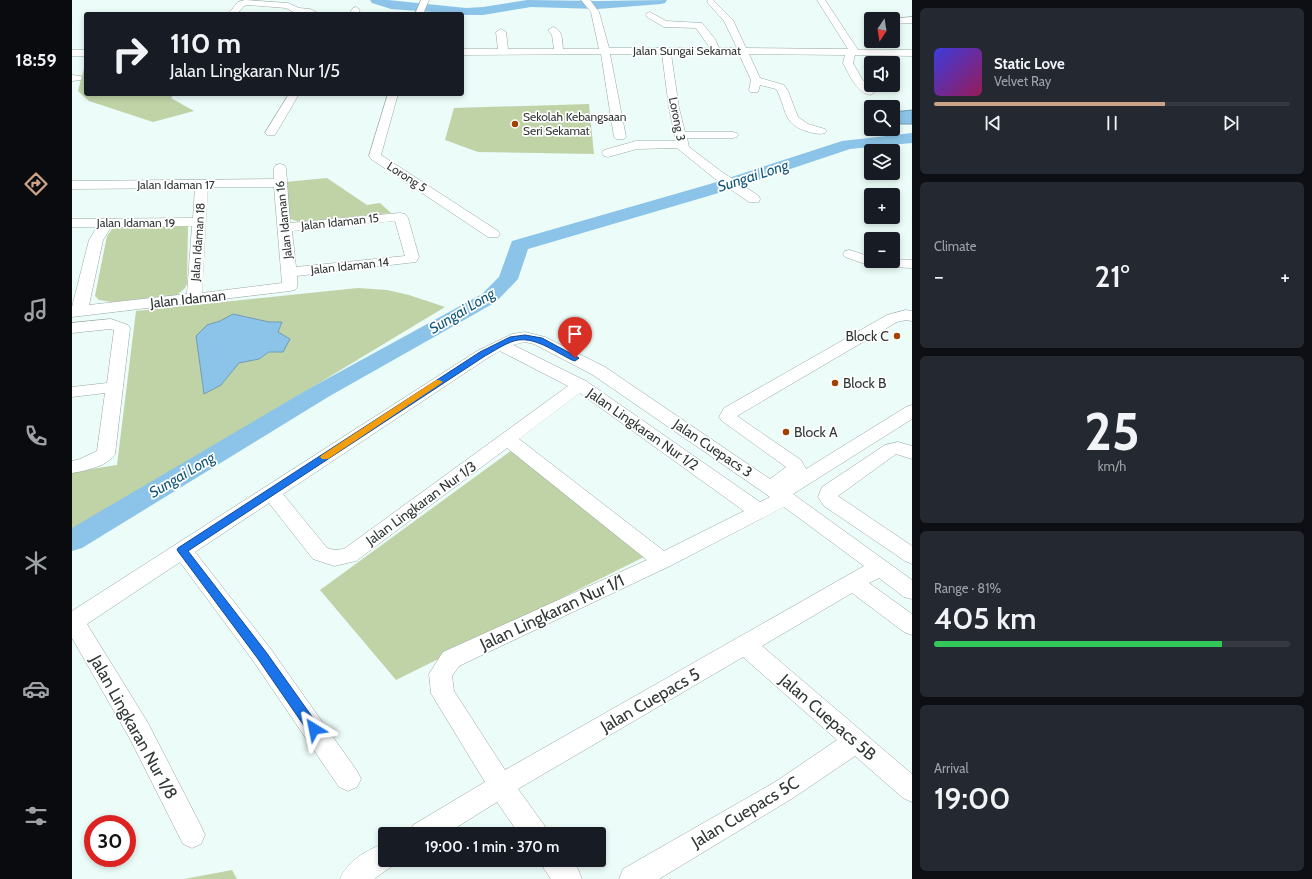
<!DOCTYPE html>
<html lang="en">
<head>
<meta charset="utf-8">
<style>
	body { margin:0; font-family:Cabin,sans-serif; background:#242831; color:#f1f3f6; height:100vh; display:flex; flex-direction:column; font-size:15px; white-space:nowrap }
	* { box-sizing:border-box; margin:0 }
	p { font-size:13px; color:#9ea1a6 }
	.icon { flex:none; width:22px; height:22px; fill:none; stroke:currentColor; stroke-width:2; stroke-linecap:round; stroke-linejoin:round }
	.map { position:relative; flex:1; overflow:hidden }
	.sheet { display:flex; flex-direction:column; gap:8px; padding:8px; background:#0d0f14; width:400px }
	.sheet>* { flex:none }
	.top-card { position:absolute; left:12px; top:12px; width:380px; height:84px; border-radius:4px; box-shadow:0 2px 6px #0003; background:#171b24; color:#f1f3f6; overflow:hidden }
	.needle { width:26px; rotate:192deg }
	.tools { position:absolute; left:792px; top:12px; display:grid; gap:8px }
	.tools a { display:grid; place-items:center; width:36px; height:36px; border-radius:4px; background:#171b24; box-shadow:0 2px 6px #0003; font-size:20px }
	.speed { position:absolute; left:12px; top:815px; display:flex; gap:8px; font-size:20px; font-weight:700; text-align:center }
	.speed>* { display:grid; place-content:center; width:52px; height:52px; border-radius:50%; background:#171b24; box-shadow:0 2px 6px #0003; line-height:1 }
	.speed .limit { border:6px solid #d22; background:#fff; color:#111 }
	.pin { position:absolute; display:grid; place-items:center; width:34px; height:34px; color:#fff; margin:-41px -17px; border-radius:50% 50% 50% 0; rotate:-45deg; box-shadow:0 0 4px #0007 }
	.pin .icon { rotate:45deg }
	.me { position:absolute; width:44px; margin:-22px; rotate:325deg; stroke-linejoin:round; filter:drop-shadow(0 0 3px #0008) }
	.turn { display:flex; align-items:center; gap:14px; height:84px; padding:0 20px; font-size:18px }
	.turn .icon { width:52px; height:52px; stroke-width:2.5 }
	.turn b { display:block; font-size:28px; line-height:34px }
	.big { font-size:30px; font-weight:600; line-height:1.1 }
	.sheet .widget { flex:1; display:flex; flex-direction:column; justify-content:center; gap:6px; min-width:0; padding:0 14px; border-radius:6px; background:#242831 }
	.sheet .dial { align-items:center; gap:0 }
	.dial b { font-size:52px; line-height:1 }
	.song { display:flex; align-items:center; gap:12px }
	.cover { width:48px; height:48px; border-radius:6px; background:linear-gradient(135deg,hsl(240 70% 55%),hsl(330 70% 35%)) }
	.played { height:4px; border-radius:2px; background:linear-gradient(90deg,#cda387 65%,#363941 65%) }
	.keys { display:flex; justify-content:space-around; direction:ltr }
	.heat { display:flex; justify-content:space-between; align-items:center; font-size:22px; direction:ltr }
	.charge { height:6px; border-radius:3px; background:linear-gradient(90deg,#34c759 81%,#363941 0) }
	.trip { position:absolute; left:306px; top:827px; width:228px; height:40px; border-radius:4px; background:#171b24; box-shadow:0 2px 6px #0003; font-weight:600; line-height:40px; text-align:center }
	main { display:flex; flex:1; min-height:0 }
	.tabs { display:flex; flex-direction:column; width:72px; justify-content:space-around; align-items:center; background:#090b0e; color:#9ea1a6 }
	.tabs .icon { width:28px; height:28px }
	.tabs .current { color:#cda387 }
	.tabs b { font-size:18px; color:#f1f3f6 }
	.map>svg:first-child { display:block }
</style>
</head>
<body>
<main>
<nav class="tabs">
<b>18:59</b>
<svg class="icon current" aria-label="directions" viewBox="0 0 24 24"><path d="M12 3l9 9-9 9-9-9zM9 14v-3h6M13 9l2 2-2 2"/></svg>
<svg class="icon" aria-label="music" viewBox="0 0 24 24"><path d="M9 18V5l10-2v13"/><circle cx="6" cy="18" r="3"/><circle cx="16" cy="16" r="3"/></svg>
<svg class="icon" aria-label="phone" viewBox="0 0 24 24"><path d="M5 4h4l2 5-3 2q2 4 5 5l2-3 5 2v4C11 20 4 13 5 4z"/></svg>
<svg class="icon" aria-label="climate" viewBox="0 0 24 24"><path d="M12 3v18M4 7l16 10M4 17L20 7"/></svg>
<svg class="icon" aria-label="car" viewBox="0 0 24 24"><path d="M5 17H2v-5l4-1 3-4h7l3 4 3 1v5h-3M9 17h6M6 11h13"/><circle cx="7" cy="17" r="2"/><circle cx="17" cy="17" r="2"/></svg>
<svg class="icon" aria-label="filters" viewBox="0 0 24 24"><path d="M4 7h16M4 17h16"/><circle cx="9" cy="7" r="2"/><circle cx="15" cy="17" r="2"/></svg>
</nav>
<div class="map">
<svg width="840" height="879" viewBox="0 0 840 879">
	<rect width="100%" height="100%" fill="#ebfcf9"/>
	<path fill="#c0d3a7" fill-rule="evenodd" d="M14 61V94H102L99 98 122 111 81 122 17 101 6 91Z
		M517 104 522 154 406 152 373 140 382 108Z
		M255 178 295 205 308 203 319 213 228 222 218 219 213 182Z
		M115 224 116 226 115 284 113 288 105 295 40 302 27 300 23 296 35 236 40 229 50 225Z
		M286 288 315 290 337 295 373 307 121 459 0 529V472L45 465 64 311ZM161 314 197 322H210L206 332 218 339 187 359 167 363 149 385 132 394 124 336 135 325 148 321Z
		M440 450 574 556 324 680 248 590Z
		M160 870 165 879H112Z"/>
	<path fill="#8bc4e8" stroke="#709ab3" d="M840 110V124H826L821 122V112Z
		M161 314 197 322H210L206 332 218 339 211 352H197L187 359 167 363 149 385 132 394 124 336 135 325 148 321Z"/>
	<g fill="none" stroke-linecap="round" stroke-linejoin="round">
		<path fill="#8bc4e8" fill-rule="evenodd" d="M298 0H316L394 8 411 7 455 0 526 1 595 0 593 3 589 4 526 9 459 7 411 15H390V14L319 9 300 3Z
			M840 133V143L778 149 650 192 456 249 446 279 424 302 256 397 10 548 0 551V528L240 387 410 294 427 277 440 241 638 184 770 141Z"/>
		<g stroke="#98a8a5" stroke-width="1">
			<path id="minor" d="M173 0 216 3 227 8 238 9 248 14H225L214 8 176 5 172 6 165 14H156L166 2Z
				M349 0H357L351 14H343Z
				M509 0H518L527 12 537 48H638L624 28 592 27 575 17 574 15 575 13 578 12 594 21 630 23 643 39 647 48H665L652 21 635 2 636 0H641L661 20 674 48 776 49 745 0H753L786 50H840V56L783 55 781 63 790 79 803 92 798 95C784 92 777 74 771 63L773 55 677 54 688 78 712 85 716 91 726 117 736 124 753 129 755 131 753 133C747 135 740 133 734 131 709 123 715 107 704 89L688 85 686 92H678L677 90 679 80 667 54H599L607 108 613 132H661L665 133 667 135 665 137 661 138H615L617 147 650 172 687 196 688 199 687 202H677L642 178 605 148 565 149 536 157 532 156 530 153 532 150 564 141H604L597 108 590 54H538L554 137 552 139H544L542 137 529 54 390 55V49H426L424 32 429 29 434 32 436 49H482L480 35 476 30 481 27C491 30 490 40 491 49H527L519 12Z
				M284 7 288 10 286 14H277L281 8Z
				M840 17V23L821 24V19H818Z
				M798 19 799 25 795 24 793 22Z
				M0 50H14V56H0Z
				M0 75 9 76 10 78 9 80 0 81Z
				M217 94H227L203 135H195L193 133Z
				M316 94H326L309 155 426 231 428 234 426 237H416L299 159 297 156Z
				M208 164 212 165 214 168 218 223 328 213 333 214 336 218 347 257 344 262 225 276V287L223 290 218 291 0 317V307L17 240 25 227H0V219L121 218 123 188 0 189V181L202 179V168L204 165ZM136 187H202L210 283 130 293ZM323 221 333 256 224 267 220 231ZM120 226 115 294 17 305 31 240 39 227Z
				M778 250 799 257V261H821V259L840 260V268L799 266 773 257 771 254 773 251Z
				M834 310 840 311V321L834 320 825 322 665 416 729 460 734 469 834 407 840 405V419L721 494 840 580V599L832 597 807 578 797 583 840 614V635L832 632 780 593 690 646 840 774V802L831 798 783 756 721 798 587 879H547L551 869 703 782 765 740 671 657 446 789 472 825 476 834H447L425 802 374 834H337L341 825 413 782 363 700 359 693 357 674 371 652 575 560 435 448 284 561 262 566 241 559 197 503 123 552 198 648 285 771 289 779 285 787 276 791 267 787 182 662 108 562 15 624 76 723 129 826 133 835 129 844 120 848 111 844 58 739 0 638V611L405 351 440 334 453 332 473 337 533 367 698 479 714 467 650 421 647 417 652 408 815 315ZM453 342 462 344 521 375 698 497 688 502 514 381 441 345ZM428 351 496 386 272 549 262 550 255 548 211 494 417 357ZM508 393 672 511 592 551 447 439ZM712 507 792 566 433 770 382 691 380 676 387 666 598 566Z
				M39 319 56 325 58 328 43 454C36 466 13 471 0 473V461L8 459 25 451 33 393 0 397V387L35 383 42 330 38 329 0 333V323Z
				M826 442 840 446V459L824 454 766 496 840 546V564L833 561 752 506 746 497 750 487 813 445Z
				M313 843V860H325L322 865 302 879H268C276 860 295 850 313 843Z
				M469 860H499L506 869 510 879H479L472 869Z"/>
		</g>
		<use href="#minor" fill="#fff" fill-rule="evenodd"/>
	</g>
	<path fill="#1a73e8" stroke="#114b97" d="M453 335 470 338 507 358 503 361 500 360C483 352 461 335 442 341 432 344 422 351 413 356L116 551 194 652 246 725 248 729 246 733 242 735 237 733 186 659 105 550 106 548 408 352 438 337Z"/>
	<path fill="#f59e0b" d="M364 380H367L371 382 256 459H250L248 457 250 455Z"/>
	<g fill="#a24100" stroke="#fff" stroke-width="1.5">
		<circle cx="443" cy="124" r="4"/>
		<circle cx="825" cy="336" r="4"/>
		<circle cx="763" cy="383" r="4"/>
		<circle cx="714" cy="432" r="4"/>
	</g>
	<g text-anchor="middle" stroke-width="3.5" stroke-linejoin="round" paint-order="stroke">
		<g font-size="12" fill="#303736" stroke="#fff">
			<text x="615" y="55">Jalan Sungai Sekamat</text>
			<text transform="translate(605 119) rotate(79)" y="4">Lorong 3</text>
			<text transform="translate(335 177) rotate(33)" y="4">Lorong 5</text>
			<text x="104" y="189">Jalan Idaman 17</text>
			<text transform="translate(212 220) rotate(-96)" y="4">Jalan Idaman 16</text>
			<text transform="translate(268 222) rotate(-6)" y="4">Jalan Idaman 15</text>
			<text x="64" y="227">Jalan Idaman 19</text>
			<text transform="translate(126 242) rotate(-86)" y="4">Jalan Idaman 18</text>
			<text transform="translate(278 266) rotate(-6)" y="4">Jalan Idaman 14</text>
		</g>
		<g font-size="12" fill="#303736" stroke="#fff" text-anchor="start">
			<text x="451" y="121">Sekolah Kebangsaan<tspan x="451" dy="14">Seri Sekamat</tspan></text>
		</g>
		<g font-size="14" fill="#303736" stroke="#fff">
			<text transform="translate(116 299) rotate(-6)" y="5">Jalan Idaman</text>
			<text transform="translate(571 429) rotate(35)" y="5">Jalan Lingkaran Nur 1/2</text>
			<text transform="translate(641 448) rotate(34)" y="5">Jalan Cuepacs 3</text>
			<text transform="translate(349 503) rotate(-36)" y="5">Jalan Lingkaran Nur 1/3</text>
		</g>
		<g font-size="14" fill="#303736" stroke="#fff" text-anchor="start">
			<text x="817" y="341" text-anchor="end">Block C</text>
			<text x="771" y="388">Block B</text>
			<text x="722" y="437">Block A</text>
		</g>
		<g font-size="15" font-style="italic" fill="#12577a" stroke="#fff">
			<text transform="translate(681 176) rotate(-18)" y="5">Sungai Long</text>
			<text transform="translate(390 311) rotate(-31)" y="5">Sungai Long</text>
			<text transform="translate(110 475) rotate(-31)" y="5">Sungai Long</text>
		</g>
		<g font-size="17" fill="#303736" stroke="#fff">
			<text transform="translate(480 612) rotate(-25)" y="6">Jalan Lingkaran Nur 1/1</text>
			<text transform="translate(578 700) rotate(-30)" y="6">Jalan Cuepacs 5</text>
			<text transform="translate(756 717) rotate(41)" y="6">Jalan Cuepacs 5B</text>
			<text transform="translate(62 727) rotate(61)" y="6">Jalan Lingkaran Nur 1/8</text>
			<text transform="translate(673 812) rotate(-31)" y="6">Jalan Cuepacs 5C</text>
		</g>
	</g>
</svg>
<div class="tools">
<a><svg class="needle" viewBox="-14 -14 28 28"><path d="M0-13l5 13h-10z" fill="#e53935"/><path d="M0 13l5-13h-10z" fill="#9ea1a6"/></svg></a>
<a><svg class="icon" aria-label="sound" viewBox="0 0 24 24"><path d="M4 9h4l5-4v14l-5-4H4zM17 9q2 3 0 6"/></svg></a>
<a><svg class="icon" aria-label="search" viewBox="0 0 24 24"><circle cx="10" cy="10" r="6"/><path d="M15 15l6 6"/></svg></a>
<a><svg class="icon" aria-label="layers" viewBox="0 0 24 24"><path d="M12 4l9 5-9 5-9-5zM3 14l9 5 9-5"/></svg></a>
<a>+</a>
<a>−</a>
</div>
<div class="speed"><div class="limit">30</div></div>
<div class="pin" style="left:503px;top:358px;background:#d93025"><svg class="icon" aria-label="arrive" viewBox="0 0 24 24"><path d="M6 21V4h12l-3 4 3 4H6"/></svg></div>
<svg class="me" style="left:242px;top:729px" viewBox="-20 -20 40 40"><path d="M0-17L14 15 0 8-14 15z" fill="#1a73e8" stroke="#fff" stroke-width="4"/></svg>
<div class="trip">19:00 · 1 min · 370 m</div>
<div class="top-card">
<div class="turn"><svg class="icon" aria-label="right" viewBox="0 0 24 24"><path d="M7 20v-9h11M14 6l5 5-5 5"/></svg><div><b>110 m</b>Jalan Lingkaran Nur 1/5</div></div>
</div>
</div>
<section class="sheet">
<div class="widget">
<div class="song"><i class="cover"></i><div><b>Static Love</b><p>Velvet Ray</p></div></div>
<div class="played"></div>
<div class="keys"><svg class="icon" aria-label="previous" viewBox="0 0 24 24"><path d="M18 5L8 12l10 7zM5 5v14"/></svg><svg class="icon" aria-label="pause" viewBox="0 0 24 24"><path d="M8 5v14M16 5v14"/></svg><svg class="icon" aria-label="next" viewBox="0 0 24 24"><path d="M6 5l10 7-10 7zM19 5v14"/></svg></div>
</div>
<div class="widget"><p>Climate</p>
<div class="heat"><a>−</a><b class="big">21°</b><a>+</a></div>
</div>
<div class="widget dial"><b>25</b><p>km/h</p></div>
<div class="widget"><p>Range · 81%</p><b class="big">405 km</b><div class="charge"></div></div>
<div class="widget"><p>Arrival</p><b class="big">19:00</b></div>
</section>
</main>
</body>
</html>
